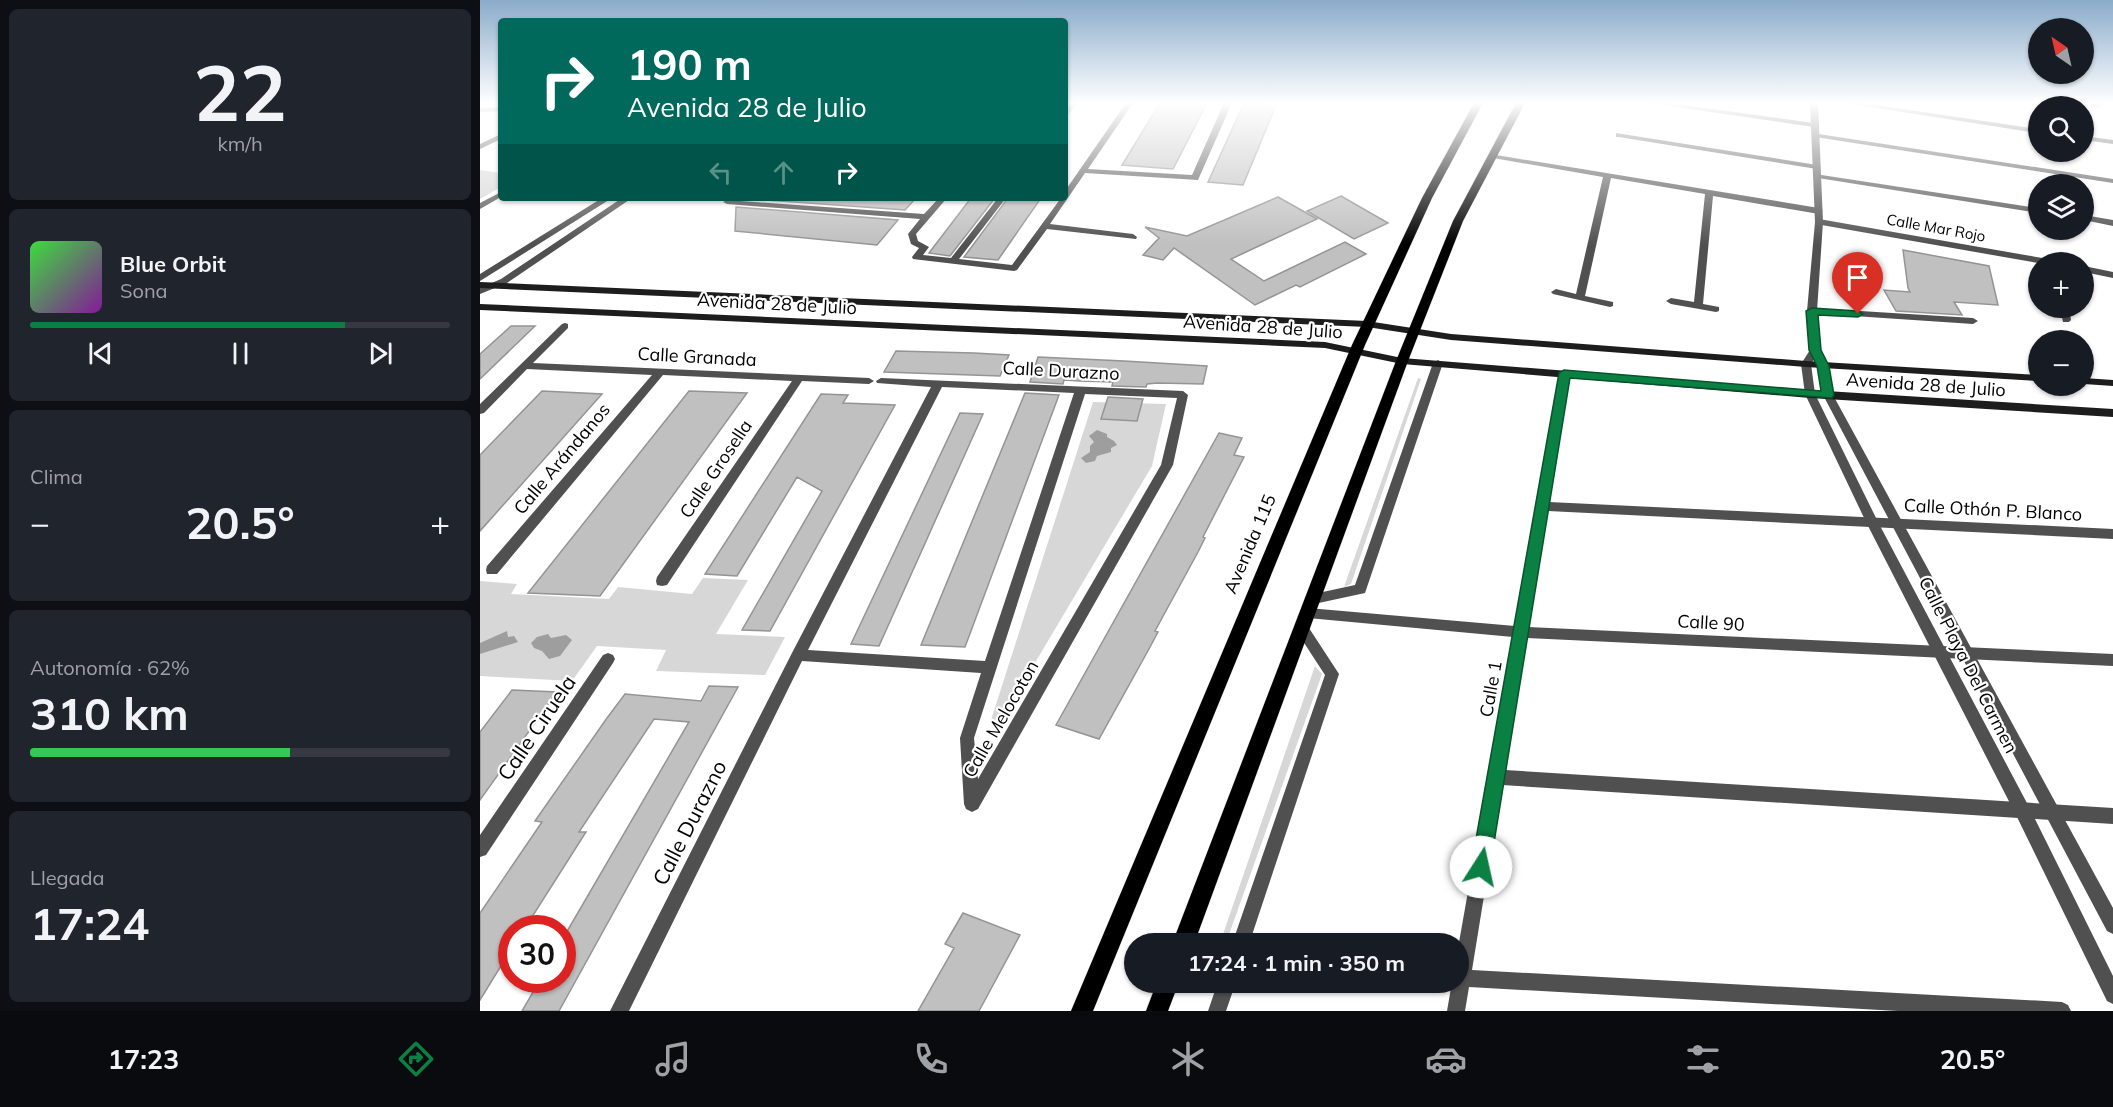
<!DOCTYPE html>
<html lang="es">
<head>
<meta charset="utf-8">
<style>
	body { margin:0; font-family:Mulish,sans-serif; background:#20242c; color:#f1f3f6; height:100vh; display:flex; flex-direction:column; font-size:22px; white-space:nowrap }
	* { box-sizing:border-box; margin:0 }
	p { font-size:20px; color:#9ea1a6 }
	.icon { flex:none; width:33px; height:33px; fill:none; stroke:currentColor; stroke-width:2; stroke-linecap:round; stroke-linejoin:round }
	.map { position:relative; flex:1; overflow:hidden }
	.details { display:flex; flex-direction:column; gap:9px; padding:9px; background:#0d0f14; width:480px }
	.details>* { flex:none }
	.hud { position:absolute; left:18px; top:18px; width:570px; height:183px; border-radius:6px; box-shadow:0 2px 4px #0004; background:#00695c; color:#fff; overflow:hidden }
	.needle { width:39px; rotate:326deg }
	.buttons { position:absolute; left:1548px; top:18px; display:grid; gap:12px }
	.buttons a { display:grid; place-items:center; width:66px; height:66px; border-radius:50%; background:#171b24; box-shadow:0 2px 4px #0004; font-size:30px }
	.speed { position:absolute; left:18px; top:915px; display:flex; gap:12px; font-size:30px; font-weight:700; text-align:center }
	.speed>* { display:grid; place-content:center; width:78px; height:78px; border-radius:50%; background:#171b24; box-shadow:0 2px 4px #0004; line-height:1 }
	.speed .limit { border:9px solid #d22; background:#fff; color:#111 }
	.pin { position:absolute; display:grid; place-items:center; width:51px; height:51px; color:#fff; margin:-62px -26px; border-radius:50% 50% 50% 0; rotate:-45deg; box-shadow:0 0 6px #0007 }
	.pin .icon { rotate:45deg }
	.me { position:absolute; width:66px; margin:-33px; rotate:10deg; stroke-linejoin:round; filter:drop-shadow(0 0 4px #0008) }
	.turn { display:flex; align-items:center; gap:21px; height:126px; padding:0 30px; font-size:27px }
	.turn .icon { width:78px; height:78px; stroke-width:2.5 }
	.turn b { display:block; font-size:42px; line-height:51px }
	.lanes { display:flex; align-items:center; height:57px; padding:0 30px; background:#0003; justify-content:center; gap:30px; direction:ltr }
	.lanes .off { opacity:.35 }
	.big { font-size:45px; font-weight:700; line-height:1.1 }
	.details .card { flex:1; display:flex; flex-direction:column; justify-content:center; gap:9px; min-width:0; padding:0 21px; border-radius:9px; background:#20242c }
	.details .dial { align-items:center; gap:0 }
	.dial b { font-size:78px; line-height:1 }
	.song { display:flex; align-items:center; gap:18px }
	.cover { width:72px; height:72px; border-radius:9px; background:linear-gradient(135deg,hsl(120 70% 55%),hsl(290 70% 35%)) }
	.played { height:6px; border-radius:3px; background:linear-gradient(90deg,#0b8043 75%,#363941 75%) }
	.keys { display:flex; justify-content:space-around; direction:ltr }
	.heat { display:flex; justify-content:space-between; align-items:center; font-size:33px; direction:ltr }
	.charge { height:9px; border-radius:4px; background:linear-gradient(90deg,#34c759 62%,#363941 0) }
	.trip { position:absolute; left:644px; top:933px; width:345px; height:60px; border-radius:30px; background:#171b24; box-shadow:0 2px 4px #0004; font-weight:700; line-height:60px; text-align:center }
	.menu { display:flex; height:96px; justify-content:space-around; align-items:center; background:#090b0e; color:#9ea1a6 }
	.menu .icon { width:42px; height:42px }
	.menu .active { color:#0b8043 }
	.menu b { font-size:27px; color:#f1f3f6 }
	main { display:flex; flex:1; min-height:0 }
	.map>svg:first-child { display:block }
</style>
</head>
<body>
<main>
<section class="details">
<div class="card dial"><b>22</b><p>km/h</p></div>
<div class="card">
<div class="song"><i class="cover"></i><div><b>Blue Orbit</b><p>Sona</p></div></div>
<div class="played"></div>
<div class="keys"><svg class="icon" aria-label="previous" viewBox="0 0 24 24"><path d="M18 5L8 12l10 7zM5 5v14"/></svg><svg class="icon" aria-label="pause" viewBox="0 0 24 24"><path d="M8 5v14M16 5v14"/></svg><svg class="icon" aria-label="next" viewBox="0 0 24 24"><path d="M6 5l10 7-10 7zM19 5v14"/></svg></div>
</div>
<div class="card"><p>Clima</p>
<div class="heat"><a>−</a><b class="big">20.5°</b><a>+</a></div>
</div>
<div class="card"><p>Autonomía · 62%</p><b class="big">310 km</b><div class="charge"></div></div>
<div class="card"><p>Llegada</p><b class="big">17:24</b></div>
</section>
<div class="map">
<svg width="1633" height="1011" viewBox="0 0 1633 1011">
	<rect width="100%" height="100%" fill="#fff"/>
	<path fill="#d7d7d7" d="M0 170 21 173V187L0 199Z
		M938 378 941 379 871 584 864 587Z
		M613 402 686 404 672 466 521 720H511Z
		M223 578 268 580 236 634 305 637 285 675 176 671 186 650 117 646 92 681 0 676V581L37 584 31 594 129 599 138 587 212 594Z
		M835 666 842 674 746 943H740Z"/>
	<path fill="#9e9e9e" d="M617 430 627 434V437L634 441 637 445 631 448V452L617 456 615 461 606 463 601 458 610 452V446L614 442 609 436Z
		M27 631 28 637 34 636 38 642 0 654V643Z
		M68 634 71 638 86 635 92 640 80 656 69 659 62 651 54 648 51 643 57 637Z"/>
	<path fill="#c0c0c0" stroke="#949494" stroke-width="1.5" d="M680 103H727L693 169 642 165Z
		M764 103H797L763 185 728 182Z
		M861 196 908 223 874 239 827 211Z
		M798 197 837 219 751 259 784 281 865 242 886 254 820 287 816 285 775 305 694 248 683 260 663 255 679 238 665 227 707 236Z
		M256 198H436L425 210Z
		M491 198H515L470 256 449 253Z
		M528 198H561L518 260 484 257Z
		M256 207 418 220 397 245 255 231Z
		M1423 250 1509 266 1518 305 1474 302 1482 315 1416 311 1404 290 1430 292 1428 288Z
		M31 326H55L0 379V354Z
		M416 351 494 353 529 355 520 376 404 372Z
		M558 357 644 361 727 366 723 384 677 383 667 384 666 387 632 386 633 382 600 381 584 380 583 384 550 382Z
		M62 391 122 394 0 531V455Z
		M209 391 267 393 120 596 48 593Z
		M545 393 579 395 485 647 441 645Z
		M341 394 368 395 363 403 415 405 290 631 262 630 342 491 317 477 257 576 225 574Z
		M628 397 663 399 657 421 621 419Z
		M480 413 503 414 399 646 371 644Z
		M739 433 762 438 754 455 764 457 723 537 725 538 718 552 675 631 678 632 669 649 619 739 576 725Z
		M229 686 258 687 79 1011H42L60 980H82V940L209 722 174 719 99 832H106L45 928H32V955L27 956 0 1000V913L62 822 55 821 127 718 145 694 221 701Z
		M32 690 77 692 0 800V732Z
		M483 913 540 935 499 1011H438L474 948 465 944Z"/>
	<g fill="none" stroke-linecap="round" stroke-linejoin="round">
		<g stroke="#dbdbdb" stroke-width="1">
			<path id="primary" d="M994 103H1003L952 198 885 345 613 1011H591L872 345 942 198Z
				M1036 103H1045L983 221 928 361 714 944H692L916 361 973 221Z
				M677 982H699L688 1011H666Z"/>
		</g>
		<path fill="#505050" fill-rule="evenodd" d="M591 103H598L585 118V111Z
			M646 103H653L608 169 712 175 744 103H752L718 180 605 173 570 224 653 234 657 237 656 239 567 229 537 270 534 271 433 259 432 257 439 248 431 244 428 234 440 219 247 204 243 202 247 200 444 214 459 198H467L436 234 438 241 449 247 443 255 471 258 518 198H526L479 259 532 265 581 198H585V191Z
			M1169 103H1189L1334 123 1338 125 1334 127Z
			M1365 103H1383L1558 129V133Z
			M1614 103H1622L1623 106 1616 108Z
			M21 107V111L0 112V108Z
			M1136 133 1337 165 1341 167 1337 169 1139 137H1136Z
			M1332 133 1633 179V183L1335 137H1332Z
			M21 134V139L0 149V144Z
			M1604 136 1633 140V144L1604 140Z
			M1010 154 1339 208 1343 211 1339 214 1233 196 1223 304 1239 307V311L1236 312 1191 304 1186 301 1191 298 1214 302 1225 194 1131 178 1105 296 1133 302V306L1130 307 1073 294 1071 292 1076 289 1096 294 1123 177 1013 158H1010Z
			M1335 174 1558 208V213L1338 178H1335Z
			M21 192V197L0 209V203Z
			M1604 215 1633 220V226L1604 220Z
			M1339 219 1568 259 1573 262 1558 263 1336 224 1335 222Z
			M1604 266 1633 272V278L1604 272Z
			M1332 308 1493 318 1498 321 1493 324 1329 313V309Z
			M1580 308H1589L1591 320 1589 322H1583Z
			M85 323 88 324V328L53 363 389 378 394 381 389 384 322 381 187 585 182 586 177 585 176 581 177 577 312 381 183 375 17 574H7L6 570 7 566 172 375 47 369 4 413 0 414V404L82 324Z
			M958 360 963 363 885 593 834 604 829 603 827 599 829 595 875 585 953 363Z
			M1085 370 1090 373 1069 502 1633 529V539L1068 511 1048 627 1633 654V666L1047 638 1025 770 1633 808V824L1022 785 992 970 1582 1002 1588 1005 1591 1011H1418L989 987 985 1011H967L972 982H978V948L1033 637 828 618 823 617 821 613 823 609 828 608 1035 626 1080 373Z
			M401 378 703 391 708 395 693 465 498 809 492 812 486 809 484 804 480 738 501 673 322 661 149 1011H130L313 651 451 387 397 383 396 381ZM462 387 594 393 505 661 328 650ZM605 394 697 398 681 465 498 779 494 738Z
			M822 623 827 625 859 674 769 944H752L845 675 815 629 817 625Z
			M128 653 133 655 135 659 133 663 6 855 0 857V835L123 655Z
			M738 982H756L746 1011H728Z"/>
		<path fill="#505050" fill-rule="evenodd" d="M1330 103H1338L1343 222 1337 311 1340 350 1348 366 1353 395 1633 908V934L1627 931 1343 395 1338 366 1334 359 1331 364 1335 394 1398 522 1548 805 1633 976V1004L1627 1001 1536 815 1386 522 1325 394 1321 364 1330 350 1327 311 1335 222Z
			M122 198H132L0 281V274Z
			M142 198H152L27 283 0 294V288L21 279Z"/>
		<path fill="#1d1d1d" fill-rule="evenodd" d="M0 282 887 321 971 334 1326 361 1558 375V381L1326 367 971 340 887 327 0 288Z
			M0 304 845 342 922 358 1330 390 1633 409V417L1330 398 922 364 845 348 0 310Z
			M1604 378 1633 380V386L1604 384Z"/>
		<use href="#primary" fill="#000" fill-rule="evenodd"/>
	</g>
	<linearGradient id="sky" x2="0" y2="1"><stop stop-color="#8aabca"/><stop offset="0.42" stop-color="#fff"/><stop offset="1" stop-color="#fff" stop-opacity="0"/></linearGradient>
	<rect width="1633" height="245" fill="url(#sky)"/>
	<path fill="#0b8043" stroke="#07532c" stroke-width="1.5" d="M1332 308 1378 311 1383 314 1378 317 1338 315 1341 350 1349 366 1354 395 1352 398 1090 378 1010 867 1007 873 1001 876 994 873 991 867 1079 373 1084 370 1341 391 1337 366 1329 350 1326 311Z"/>
	<g text-anchor="middle" stroke-width="4.5" stroke-linejoin="round" paint-order="stroke">
		<g font-size="15" fill="#000" stroke="#fff">
			<text transform="translate(1456 228) rotate(10)" y="5">Calle Mar Rojo</text>
		</g>
		<g font-size="18" fill="#000" stroke="#fff">
			<text transform="translate(297 304) rotate(3)" y="6">Avenida 28 de Julio</text>
			<text transform="translate(783 327) rotate(4)" y="6">Avenida 28 de Julio</text>
			<text transform="translate(217 357) rotate(3)" y="6">Calle Granada</text>
			<text transform="translate(581 371) rotate(3)" y="6">Calle Durazno</text>
			<text transform="translate(1446 385) rotate(4)" y="6">Avenida 28 de Julio</text>
			<text transform="translate(82 459) rotate(-50)" y="6">Calle Arándanos</text>
			<text transform="translate(236 469) rotate(-56)" y="6">Calle Grosella</text>
			<text transform="translate(1513 510) rotate(3)" y="6">Calle Othón P. Blanco</text>
			<text transform="translate(770 544) rotate(-67)" y="6">Avenida 115</text>
			<text transform="translate(1231 623) rotate(3)" y="6">Calle 90</text>
			<text transform="translate(1488 665) rotate(63)" y="6">Calle Playa Del Carmen</text>
			<text transform="translate(1011 689) rotate(-80)" y="6">Calle 1</text>
			<text transform="translate(521 719) rotate(-60)" y="6">Calle Melocoton</text>
		</g>
		<g font-size="21" fill="#000" stroke="#fff">
			<text transform="translate(57 728) rotate(-56)" y="7">Calle Ciruela</text>
			<text transform="translate(210 823) rotate(-63)" y="7">Calle Durazno</text>
		</g>
	</g>
</svg>
<div class="buttons">
<a><svg class="needle" viewBox="-14 -14 28 28"><path d="M0-13l5 13h-10z" fill="#e53935"/><path d="M0 13l5-13h-10z" fill="#9ea1a6"/></svg></a>
<a><svg class="icon" aria-label="search" viewBox="0 0 24 24"><circle cx="10" cy="10" r="6"/><path d="M15 15l6 6"/></svg></a>
<a><svg class="icon" aria-label="layers" viewBox="0 0 24 24"><path d="M12 4l9 5-9 5-9-5zM3 14l9 5 9-5"/></svg></a>
<a>+</a>
<a>−</a>
</div>
<div class="speed"><div class="limit">30</div></div>
<div class="pin" style="left:1378px;top:314px;background:#d93025"><svg class="icon" aria-label="arrive" viewBox="0 0 24 24"><path d="M6 21V4h12l-3 4 3 4H6"/></svg></div>
<svg class="me" style="left:1001px;top:867px" viewBox="-20 -20 40 40"><circle r="19" fill="#fff"/><path d="M0-13L10 11 0 6-10 11z" fill="#0b8043"/></svg>
<div class="trip">17:24 · 1 min · 350 m</div>
<div class="hud">
<div class="turn"><svg class="icon" aria-label="right" viewBox="0 0 24 24"><path d="M7 20v-9h11M14 6l5 5-5 5"/></svg><div><b>190 m</b>Avenida 28 de Julio</div></div>
<div class="lanes"><svg class="icon off" aria-label="left" viewBox="0 0 24 24"><path d="M17 20v-9H6M10 6l-5 5 5 5"/></svg><svg class="icon off" aria-label="ahead" viewBox="0 0 24 24"><path d="M12 20V5M6 11l6-6 6 6"/></svg><svg class="icon" aria-label="right" viewBox="0 0 24 24"><path d="M7 20v-9h11M14 6l5 5-5 5"/></svg></div>
</div>
</div>
</main>
<nav class="menu">
<b>17:23</b>
<svg class="icon active" aria-label="directions" viewBox="0 0 24 24"><path d="M12 3l9 9-9 9-9-9zM9 14v-3h6M13 9l2 2-2 2"/></svg>
<svg class="icon" aria-label="music" viewBox="0 0 24 24"><path d="M9 18V5l10-2v13"/><circle cx="6" cy="18" r="3"/><circle cx="16" cy="16" r="3"/></svg>
<svg class="icon" aria-label="phone" viewBox="0 0 24 24"><path d="M5 4h4l2 5-3 2q2 4 5 5l2-3 5 2v4C11 20 4 13 5 4z"/></svg>
<svg class="icon" aria-label="climate" viewBox="0 0 24 24"><path d="M12 3v18M4 7l16 10M4 17L20 7"/></svg>
<svg class="icon" aria-label="car" viewBox="0 0 24 24"><path d="M5 17H2v-5l4-1 3-4h7l3 4 3 1v5h-3M9 17h6M6 11h13"/><circle cx="7" cy="17" r="2"/><circle cx="17" cy="17" r="2"/></svg>
<svg class="icon" aria-label="filters" viewBox="0 0 24 24"><path d="M4 7h16M4 17h16"/><circle cx="9" cy="7" r="2"/><circle cx="15" cy="17" r="2"/></svg>
<b>20.5°</b>
</nav>
</body>
</html>
